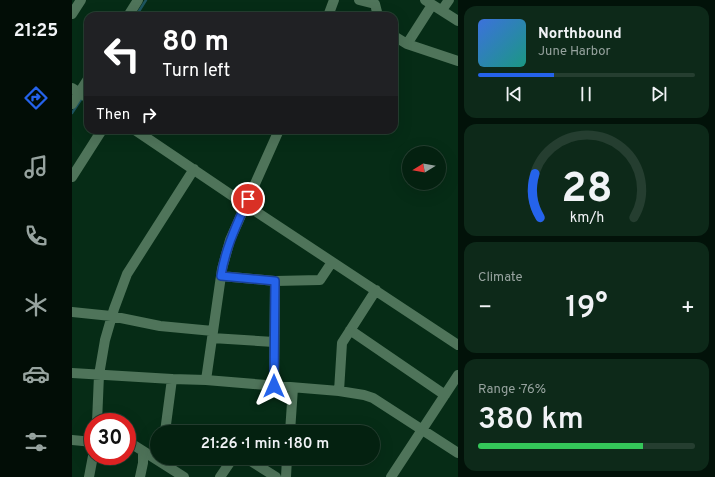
<!DOCTYPE html>
<html lang="en">
<head>
<meta charset="utf-8">
<style>
	body { margin:0; font-family:Overpass,sans-serif; background:#0d2919; color:#f1f3f6; height:100vh; display:flex; flex-direction:column; font-size:15px; white-space:nowrap }
	* { box-sizing:border-box; margin:0 }
	p { font-size:13px; color:#97a39f }
	.icon { flex:none; width:22px; height:22px; fill:none; stroke:currentColor; stroke-width:2; stroke-linecap:round; stroke-linejoin:round }
	.map { position:relative; flex:1; overflow:hidden }
	.details { display:flex; flex-direction:column; gap:6px; padding:6px; background:#021209; width:257px }
	.details>* { flex:none }
	.banner { position:absolute; left:12px; top:12px; width:314px; height:122px; border-radius:12px; box-shadow:0 4px 16px #0002,0 0 0 1px #253e30; background:#202124; color:#fff; overflow:hidden }
	.needle { width:26px; rotate:259deg }
	.controls { position:absolute; left:330px; top:146px; display:grid; gap:8px }
	.controls a { display:grid; place-items:center; width:44px; height:44px; border-radius:50%; background:#042110; box-shadow:0 4px 16px #0002,0 0 0 1px #253e30; font-size:20px }
	.speed { position:absolute; left:12px; top:413px; display:flex; gap:8px; font-size:20px; font-weight:700; text-align:center }
	.speed>* { display:grid; place-content:center; width:52px; height:52px; border-radius:50%; background:#042110; box-shadow:0 4px 16px #0002,0 0 0 1px #253e30; line-height:1 }
	.speed .limit { border:6px solid #d22; background:#fff; color:#111 }
	.pin { position:absolute; display:grid; place-items:center; width:34px; height:34px; color:#fff; margin:-17px; border:2px solid #fff; border-radius:50%; box-shadow:0 1px 4px #0007 }
	.me { position:absolute; width:44px; margin:-22px; rotate:0deg; stroke-linejoin:round; filter:drop-shadow(0 0 3px #0008) }
	.turn { display:flex; align-items:center; gap:14px; height:84px; padding:0 12px; font-size:18px }
	.turn .icon { width:52px; height:52px; stroke-width:2.5 }
	.turn b { display:block; font-size:28px; line-height:34px }
	.then { display:flex; align-items:center; height:38px; padding:0 12px; background:#0003; gap:8px; font-size:15px }
	.big { font-size:30px; font-weight:600; line-height:1.1 }
	.details .card { flex:1; display:flex; flex-direction:column; justify-content:center; gap:6px; min-width:0; padding:0 14px; border-radius:12px; background:#0d2919 }
	.details .dial { align-items:center; gap:0 }
	.dial svg { height:104px; overflow:visible; fill:none; stroke:#253e30; stroke-width:7; stroke-linecap:round; text-anchor:middle }
	.dial text { fill:#f1f3f6; stroke:none }
	.song { display:flex; align-items:center; gap:12px }
	.cover { width:48px; height:48px; border-radius:6px; background:linear-gradient(135deg,hsl(220 70% 55%),hsl(170 70% 35%)) }
	.played { height:4px; border-radius:2px; background:linear-gradient(90deg,#2563eb 35%,#253e30 35%) }
	.keys { display:flex; justify-content:space-around; direction:ltr }
	.heat { display:flex; justify-content:space-between; align-items:center; font-size:22px; direction:ltr }
	.charge { height:6px; border-radius:3px; background:linear-gradient(90deg,#34c759 76%,#253e30 0) }
	.trip { position:absolute; left:78px; top:425px; width:230px; height:40px; border-radius:20px; background:#042110; box-shadow:0 4px 16px #0002,0 0 0 1px #253e30; font-weight:600; line-height:40px; text-align:center }
	main { display:flex; flex:1; min-height:0 }
	.tab-bar { display:flex; flex-direction:column; width:72px; justify-content:space-around; align-items:center; background:#020d06; color:#97a39f }
	.tab-bar .icon { width:28px; height:28px }
	.tab-bar .selected { color:#2563eb }
	.tab-bar b { font-size:18px; color:#f1f3f6 }
	.map>svg:first-child { display:block }
</style>
</head>
<body>
<main>
<nav class="tab-bar">
<b>21:25</b>
<svg class="icon selected" aria-label="directions" viewBox="0 0 24 24"><path d="M12 3l9 9-9 9-9-9zM9 14v-3h6M13 9l2 2-2 2"/></svg>
<svg class="icon" aria-label="music" viewBox="0 0 24 24"><path d="M9 18V5l10-2v13"/><circle cx="6" cy="18" r="3"/><circle cx="16" cy="16" r="3"/></svg>
<svg class="icon" aria-label="phone" viewBox="0 0 24 24"><path d="M5 4h4l2 5-3 2q2 4 5 5l2-3 5 2v4C11 20 4 13 5 4z"/></svg>
<svg class="icon" aria-label="climate" viewBox="0 0 24 24"><path d="M12 3v18M4 7l16 10M4 17L20 7"/></svg>
<svg class="icon" aria-label="car" viewBox="0 0 24 24"><path d="M5 17H2v-5l4-1 3-4h7l3 4 3 1v5h-3M9 17h6M6 11h13"/><circle cx="7" cy="17" r="2"/><circle cx="17" cy="17" r="2"/></svg>
<svg class="icon" aria-label="filters" viewBox="0 0 24 24"><path d="M4 7h16M4 17h16"/><circle cx="9" cy="7" r="2"/><circle cx="15" cy="17" r="2"/></svg>
</nav>
<div class="map">
<svg width="386" height="477" viewBox="0 0 386 477">
	<rect width="100%" height="100%" fill="#062c16"/>
	<g fill="none" stroke-linecap="round" stroke-linejoin="round">
		<path stroke="#1d545f" stroke-width="2.5" d="M64 16 74 0
			M0 113 10 98"/>
		<path stroke="#4f745a" stroke-width="10" d="M287 0 303 4 306 16
			M353 0 386 21
			M370 10 377 0
			M0 14 9 0
			M56 16 66 0
			M256 16 262 0
			M322 36 335 44 386 61
			M335 44 360 5
			M0 88 16 98
			M0 104 16 79
			M63 130 174 205 386 345
			M0 177 30 130
			M149 276 203 281 202 386
			M203 281 248 280 260 262
			M0 312 39 316 88 326 141 331
			M278 330 373 395
			M140 338 202 342
			M0 373 100 379 134 380 267 391 292 395 301 398 386 453
			M134 380 150 269 158 240 207 130
			M267 391 270 343 304 290
			M25 422 27 375 33 340 42 309 55 274 122 169
			M93 432 100 379
			M218 432 221 388
			M0 440 21 442
			M55 444H60L112 477
			M174 458 204 477
			M17 477 21 456
			M68 477 71 463V451
			M148 477 161 458
			M214 477 215 458
			M319 477 386 375"/>
	</g>
	<g fill="none" stroke-linecap="round" stroke-linejoin="round">
		<g stroke="#184099" stroke-width="10">
			<path id="route" d="M176 199C165 224 153 249 149 276L203 281 202 386"/>
		</g>
		<use href="#route" stroke="#2563eb" stroke-width="7"/>
	</g>
</svg>
<div class="controls">
<a><svg class="needle" viewBox="-14 -14 28 28"><path d="M0-13l5 13h-10z" fill="#e53935"/><path d="M0 13l5-13h-10z" fill="#97a39f"/></svg></a>
</div>
<div class="speed"><div class="limit">30</div></div>
<div class="pin" style="left:176px;top:199px;background:#d93025"><svg class="icon" aria-label="arrive" viewBox="0 0 24 24"><path d="M6 21V4h12l-3 4 3 4H6"/></svg></div>
<svg class="me" style="left:202px;top:386px" viewBox="-20 -20 40 40"><path d="M0-17L14 15 0 8-14 15z" fill="#2563eb" stroke="#fff" stroke-width="4"/></svg>
<div class="trip">21:26 · 1 min · 180 m</div>
<div class="banner">
<div class="turn"><svg class="icon" aria-label="left" viewBox="0 0 24 24"><path d="M17 20v-9H6M10 6l-5 5 5 5"/></svg><div><b>80 m</b>Turn left</div></div>
<div class="then">Then<svg class="icon" aria-label="right" viewBox="0 0 24 24"><path d="M7 20v-9h11M14 6l5 5-5 5"/></svg></div>
</div>
</div>
<section class="details">
<div class="card">
<div class="song"><i class="cover"></i><div><b>Northbound</b><p>June Harbor</p></div></div>
<div class="played"></div>
<div class="keys"><svg class="icon" aria-label="previous" viewBox="0 0 24 24"><path d="M18 5L8 12l10 7zM5 5v14"/></svg><svg class="icon" aria-label="pause" viewBox="0 0 24 24"><path d="M8 5v14M16 5v14"/></svg><svg class="icon" aria-label="next" viewBox="0 0 24 24"><path d="M6 5l10 7-10 7zM19 5v14"/></svg></div>
</div>
<div class="card dial"><svg viewBox="0 0 100 80">
<path d="M14 69A42 42 0 1 1 86 69"/>
<path d="M14 69A42 42 0 0 1 10 35" stroke="#2563eb"/>
<text x="50" y="56" font-size="32" font-weight="700">28</text>
<text x="50" y="72" font-size="11">km/h</text>
</svg></div>
<div class="card"><p>Climate</p>
<div class="heat"><a>−</a><b class="big">19°</b><a>+</a></div>
</div>
<div class="card"><p>Range · 76%</p><b class="big">380 km</b><div class="charge"></div></div>
</section>
</main>
</body>
</html>
